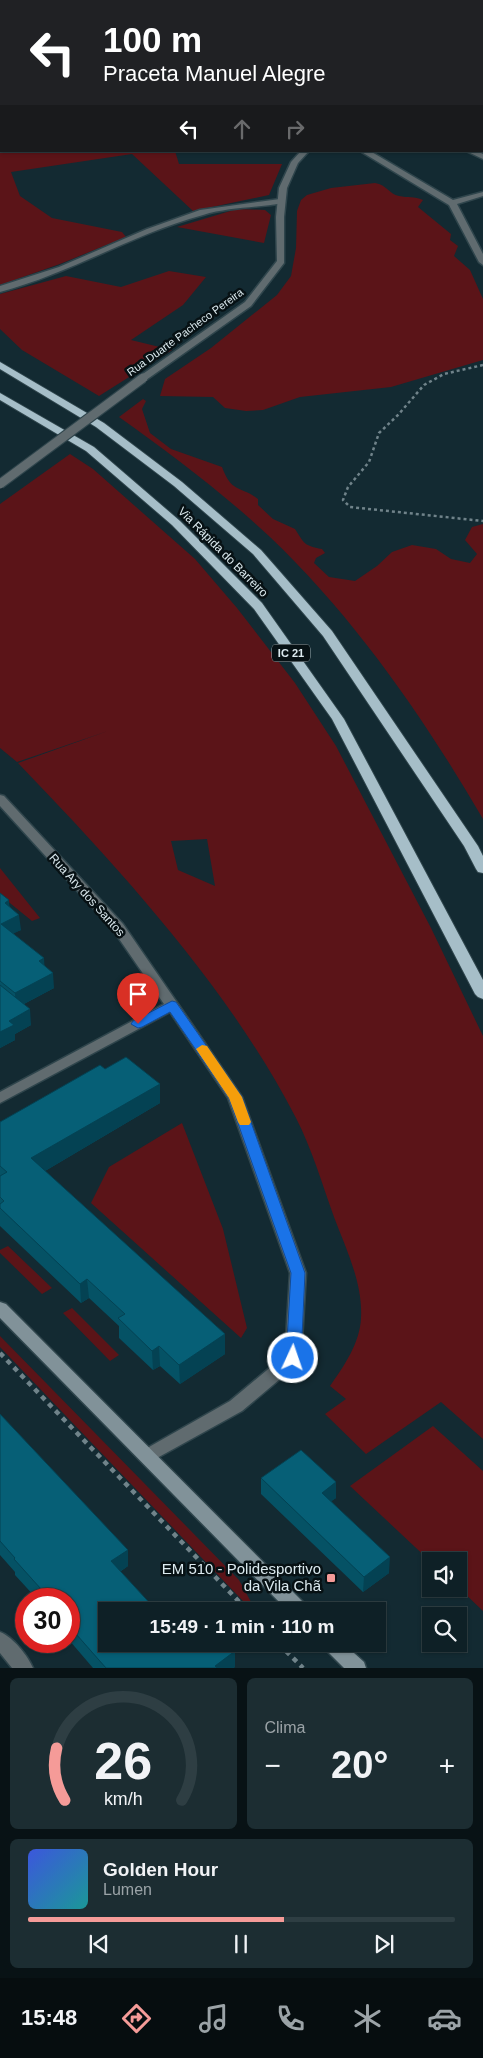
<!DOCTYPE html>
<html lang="pt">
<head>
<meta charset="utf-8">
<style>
	body { margin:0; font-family:Arial,sans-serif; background:#1c2d32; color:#f1f3f6; height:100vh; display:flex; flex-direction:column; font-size:19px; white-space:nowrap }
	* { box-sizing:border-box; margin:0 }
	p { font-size:16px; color:#9ba3a7 }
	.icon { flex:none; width:28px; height:28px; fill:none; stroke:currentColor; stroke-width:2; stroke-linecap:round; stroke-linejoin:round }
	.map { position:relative; height:1668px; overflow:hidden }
	.sheet { display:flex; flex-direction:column; gap:10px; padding:10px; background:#081215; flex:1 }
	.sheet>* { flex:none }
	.banner { position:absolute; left:0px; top:0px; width:484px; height:152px; box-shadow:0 1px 4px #0004,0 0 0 1px #2e3e43; background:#202124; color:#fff; overflow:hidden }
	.tools { position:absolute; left:422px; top:1552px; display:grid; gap:10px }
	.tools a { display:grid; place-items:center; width:45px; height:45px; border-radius:0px; background:#0e2026; box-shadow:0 1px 4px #0004,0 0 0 1px #2e3e43; font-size:25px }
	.speed { position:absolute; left:15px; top:1588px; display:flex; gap:10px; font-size:25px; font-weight:700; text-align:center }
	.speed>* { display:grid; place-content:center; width:65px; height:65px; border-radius:50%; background:#0e2026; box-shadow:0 1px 4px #0004,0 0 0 1px #2e3e43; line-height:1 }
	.speed .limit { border:8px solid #d22; background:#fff; color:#111 }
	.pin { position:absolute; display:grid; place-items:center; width:42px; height:42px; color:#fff; margin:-51px -21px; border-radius:50% 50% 50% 0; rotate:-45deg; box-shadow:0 0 5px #0007 }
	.pin .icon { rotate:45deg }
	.me { position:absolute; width:55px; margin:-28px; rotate:3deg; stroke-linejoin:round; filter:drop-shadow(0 0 4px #0008) }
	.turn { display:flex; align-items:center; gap:18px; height:105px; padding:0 20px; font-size:22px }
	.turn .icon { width:65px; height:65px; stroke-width:2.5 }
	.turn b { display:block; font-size:35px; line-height:42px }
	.lanes { display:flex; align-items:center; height:48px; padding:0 20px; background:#0003; justify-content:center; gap:25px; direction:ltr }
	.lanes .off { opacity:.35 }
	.big { font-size:38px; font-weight:700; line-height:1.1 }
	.sheet .card { flex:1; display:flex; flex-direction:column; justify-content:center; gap:8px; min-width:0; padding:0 18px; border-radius:8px; background:#1c2d32 }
	.sheet .dial { align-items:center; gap:0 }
	.dial svg { height:130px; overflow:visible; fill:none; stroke:#2e3e43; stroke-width:7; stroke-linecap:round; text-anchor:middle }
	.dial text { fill:#f1f3f6; stroke:none }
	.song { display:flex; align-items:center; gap:15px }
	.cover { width:60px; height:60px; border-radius:8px; background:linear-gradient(135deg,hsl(230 70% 55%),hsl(180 70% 35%)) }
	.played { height:5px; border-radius:2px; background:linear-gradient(90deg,#f59b98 60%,#2e3e43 60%) }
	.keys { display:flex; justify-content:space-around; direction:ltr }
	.heat { display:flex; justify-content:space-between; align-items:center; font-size:28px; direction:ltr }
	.sheet .tiles { flex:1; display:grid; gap:10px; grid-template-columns:1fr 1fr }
	.card:last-child { grid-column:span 2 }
	.trip { position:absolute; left:98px; top:1602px; width:288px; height:50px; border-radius:0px; background:#0e2026; box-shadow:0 1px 4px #0004,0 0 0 1px #2e3e43; font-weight:700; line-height:50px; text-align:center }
	.dock { display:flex; height:80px; justify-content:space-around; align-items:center; background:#060d0f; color:#9ba3a7 }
	.dock .icon { width:35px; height:35px }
	.dock .selected { color:#f59b98 }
	.dock b { font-size:22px; color:#f1f3f6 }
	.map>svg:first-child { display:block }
</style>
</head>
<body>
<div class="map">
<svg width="483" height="1668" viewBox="0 0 483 1668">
	<rect width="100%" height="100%" fill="#132a32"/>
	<path fill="#5b1418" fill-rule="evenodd" d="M0 0H483V67L482 1H1V151H175L179 164H282L269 195 193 211 132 154 11 172 20 196 52 218 122 232 126 237 60 264 0 285Z
		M375 183C387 185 389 194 399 196 408 198 414 196 423 200L418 207 451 234 450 240 458 246 454 256 470 270 483 299V360L391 387 300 397 263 410 246 411 225 408 213 397 160 396 165 379 211 348 277 295 291 276 296 248 297 211 301 200 307 195 331 188Z
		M237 209 265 210 271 215 264 243 177 227Z
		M169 271 206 277 183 305 131 340 172 350 99 396 22 350 0 329V294L66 276 121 287Z
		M143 399 146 401 142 409 150 433 171 449 222 467C232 494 240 485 258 499V505L273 519 295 529C304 543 304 546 322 549L325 553 316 558 314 563 329 577 355 581 377 566 392 552 412 545 436 549 451 559 470 563 477 554 465 540 472 527 483 524V819C424 718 355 618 270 537 223 493 171 454 119 417Z
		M70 454 93 469 195 559 237 608 295 683 336 746 431 928 483 1036V1439L441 1402 366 1454 325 1414 346 1399 330 1386C344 1366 360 1343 361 1318 363 1283 346 1249 334 1217 322 1184 312 1149 296 1118 229 988 119 868 18 763L108 731 17 762 0 748V504ZM207 839 215 886 178 870 171 841Z
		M0 868 40 918 32 921 0 895Z
		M182 1123 223 1229 247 1328 241 1338 91 1203 109 1167Z
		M8 1246 52 1288 42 1294 0 1253V1250Z
		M72 1308 119 1355 110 1361 63 1313Z
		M0 1336 239 1580 256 1611H254L243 1601 0 1347Z
		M433 1426 483 1471V1611L459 1588V1561L431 1562 350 1486Z"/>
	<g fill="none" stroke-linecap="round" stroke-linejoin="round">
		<g stroke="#2f454c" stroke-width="3">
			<path id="service" d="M280 199 284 201 283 203C257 208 229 207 203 215 133 234 71 273 0 292V286L59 267 147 229 200 210Z"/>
		</g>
		<g stroke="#2f454c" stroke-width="3">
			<path id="minor" d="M482 75H483V79H482Z
				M301 151H309L298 163 287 188 284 217V263L251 306 146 380H140V376L245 302 277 261 276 217 279 188 291 162Z
				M360 151H370L453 200 483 192V196L457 204 483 254V265L479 262 449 205Z
				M466 151H477L483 154V159Z
				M0 795 4 796 123 924 242 1097 306 1273 301 1358 299 1363 242 1411 148 1463 142 1461 139 1456 142 1451 230 1401 285 1355 290 1273 228 1098 170 1012 0 1103V1092L164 1004 113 930 0 806Z
				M0 1632C13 1637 28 1656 33 1668H12L0 1653Z"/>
		</g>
		<g stroke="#2f454c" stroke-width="3">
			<path id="secondary" d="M0 1302 6 1304 306 1605 309 1611H288L0 1318Z
				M323 1644H344L364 1662 366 1668H344L326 1650Z"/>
		</g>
		<g stroke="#2f454c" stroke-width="2">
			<path id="trunk" d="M0 362 104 423 182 482 261 550 332 631 478 846 483 856V873L478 872 476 869 464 846 323 636 253 554 174 486 96 427 0 369Z
				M0 393 94 447 180 521 262 603 344 719 483 980V999L478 997 475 994 332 719 254 609 172 525 86 451 0 400Z"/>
		</g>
		<path stroke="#70838a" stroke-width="2.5" stroke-dasharray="3 3" stroke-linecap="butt" d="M483 365 444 374 424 385 398 415 379 433 369 462 348 487 343 500 350 507 483 521"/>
		<path stroke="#70838a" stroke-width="4.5" stroke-dasharray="5 5" stroke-linecap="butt" d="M0 1353 248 1611
			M279 1644 303 1668"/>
		<use href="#service" fill="#606b6f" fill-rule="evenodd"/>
		<use href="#minor" fill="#606b6f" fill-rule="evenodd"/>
		<use href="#secondary" fill="#819299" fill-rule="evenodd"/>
		<use href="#trunk" fill="#a6bec8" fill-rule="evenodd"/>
		<g stroke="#2f454c" stroke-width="11" stroke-linecap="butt">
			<path id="minor-bridge" d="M0 484 143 378"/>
		</g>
		<use href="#minor-bridge" stroke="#606b6f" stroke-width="9"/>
	</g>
	<path fill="#055265" d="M0 893 10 907 21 930 13 933 45 966 54 988 24 1004 31 1025 15 1034V1040L0 1048Z
		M105 1069 160 1084V1103L45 1171 225 1334V1354L180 1384 160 1366 153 1370 119 1338V1326L89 1298 81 1303 0 1226V1122Z
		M0 1414 128 1566 121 1571 106 1611 235 1667 233 1668H93L69 1640V1599H37L15 1575V1572L0 1555Z
		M261 1478 336 1498 331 1501 389 1573 363 1592 261 1494Z"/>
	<path fill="#044253" d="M9 900 10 915 5 903Z
		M19 915 21 930 2 939 1 924Z
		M44 958 45 974 39 961Z
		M53 973 54 988 16 1008 15 993Z
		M30 1009 31 1025 15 1034V1040L0 1048V1032L9 1021Z
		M160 1084V1103L33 1178 31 1158Z
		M87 1279 89 1298 81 1303 80 1284Z
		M225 1334V1354L180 1384 179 1365Z
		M159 1346 160 1366 153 1370 152 1351Z
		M336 1482V1498L322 1508V1493Z
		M128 1550V1566L112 1577 111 1561Z
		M390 1557 389 1573 363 1592 364 1577Z
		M235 1651V1667L233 1668H215V1666Z"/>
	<path fill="#065f76" stroke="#044253" d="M482 112H483V140H482Z
		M0 893 9 900 5 903 19 915 1 924 44 958 39 961 53 973 15 993 0 981Z
		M0 985 30 1009 9 1021 14 1025 0 1032Z
		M126 1057 160 1084 31 1158 225 1334 179 1365 159 1346 152 1351 118 1318 125 1314 87 1279 80 1284 0 1208V1204L4 1201 0 1197V1176L7 1172 0 1166V1122L100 1065 105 1069Z
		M0 1414 128 1550 111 1561 157 1611H106V1644H227L235 1651 215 1666 217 1668H106L69 1626V1599H50L14 1559 15 1558 0 1541Z
		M301 1450 336 1482 322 1493 390 1557 364 1577 261 1478Z"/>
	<path fill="#1a73e8" stroke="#114b97" d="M172 1001 176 1002 242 1097 305 1273 301 1358 299 1362 293 1364 288 1362 286 1358 291 1273 229 1098 170 1012 142 1027 138 1028 131 1024 133 1021Z"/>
	<path fill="#f59e0b" d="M202 1045 207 1046 242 1097 251 1122 249 1125H240L238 1122 229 1098 196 1049Z"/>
	<rect fill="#f59b98" stroke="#071114" stroke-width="2" x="326" y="1573" width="10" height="10" rx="2.5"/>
	<g text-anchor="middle" stroke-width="5" stroke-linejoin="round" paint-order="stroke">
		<g font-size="11" fill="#dceaef" stroke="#071114">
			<text transform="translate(185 332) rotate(-36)" y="4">Rua Duarte Pacheco Pereira</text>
		</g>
		<rect fill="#071114" stroke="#9ca9ad" stroke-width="1" x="272" y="644.5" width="38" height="17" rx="4"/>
		<g font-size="11" font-weight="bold" fill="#dceaef">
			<text x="291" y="657">IC 21</text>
		</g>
		<g font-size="12" fill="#dceaef" stroke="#071114">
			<text transform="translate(223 552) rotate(45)" y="4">Via Rápida do Barreiro</text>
			<text transform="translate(87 895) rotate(48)" y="4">Rua Ary dos Santos</text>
		</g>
		<g font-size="15" fill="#dceaef" stroke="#071114" text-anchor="end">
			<text x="321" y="1574">EM 510 - Polidesportivo<tspan x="321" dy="17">da Vila Chã</tspan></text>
		</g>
	</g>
</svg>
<div class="tools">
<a><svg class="icon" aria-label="sound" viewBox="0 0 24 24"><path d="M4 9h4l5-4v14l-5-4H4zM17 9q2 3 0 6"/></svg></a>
<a><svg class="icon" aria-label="search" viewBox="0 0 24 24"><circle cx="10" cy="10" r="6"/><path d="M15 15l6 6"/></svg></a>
</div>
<div class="speed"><div class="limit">30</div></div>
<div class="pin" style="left:138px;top:1024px;background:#d93025"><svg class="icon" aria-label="arrive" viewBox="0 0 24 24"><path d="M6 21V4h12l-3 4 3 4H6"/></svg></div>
<svg class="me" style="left:293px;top:1358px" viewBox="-20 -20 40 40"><circle r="17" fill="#1a73e8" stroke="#fff" stroke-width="3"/><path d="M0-11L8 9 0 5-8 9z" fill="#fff"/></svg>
<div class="trip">15:49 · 1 min · 110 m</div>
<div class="banner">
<div class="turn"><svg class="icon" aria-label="left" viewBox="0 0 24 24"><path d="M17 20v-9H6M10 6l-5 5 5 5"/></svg><div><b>100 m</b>Praceta Manuel Alegre</div></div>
<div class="lanes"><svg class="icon" aria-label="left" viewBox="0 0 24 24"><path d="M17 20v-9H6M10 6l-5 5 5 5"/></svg><svg class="icon off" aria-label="ahead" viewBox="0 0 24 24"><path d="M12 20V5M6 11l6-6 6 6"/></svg><svg class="icon off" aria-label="right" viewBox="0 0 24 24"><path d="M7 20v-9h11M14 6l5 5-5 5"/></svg></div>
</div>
</div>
<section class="sheet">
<div class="tiles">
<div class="card dial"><svg viewBox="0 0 100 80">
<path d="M14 69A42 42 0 1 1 86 69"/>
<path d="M14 69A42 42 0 0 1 9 37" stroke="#f59b98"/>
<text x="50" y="56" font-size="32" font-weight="700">26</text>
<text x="50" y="72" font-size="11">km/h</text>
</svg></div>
<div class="card"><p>Clima</p>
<div class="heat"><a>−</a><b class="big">20°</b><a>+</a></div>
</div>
<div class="card">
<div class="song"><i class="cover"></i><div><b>Golden Hour</b><p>Lumen</p></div></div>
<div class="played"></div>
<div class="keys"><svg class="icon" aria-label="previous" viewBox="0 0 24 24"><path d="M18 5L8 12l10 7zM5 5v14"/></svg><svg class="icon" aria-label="pause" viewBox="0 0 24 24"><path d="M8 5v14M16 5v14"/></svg><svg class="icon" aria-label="next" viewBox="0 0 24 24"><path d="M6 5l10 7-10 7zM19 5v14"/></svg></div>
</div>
</div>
</section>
<nav class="dock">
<b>15:48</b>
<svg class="icon selected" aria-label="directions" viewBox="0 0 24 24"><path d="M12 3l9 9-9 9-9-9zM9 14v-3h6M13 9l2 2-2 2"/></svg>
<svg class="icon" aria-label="music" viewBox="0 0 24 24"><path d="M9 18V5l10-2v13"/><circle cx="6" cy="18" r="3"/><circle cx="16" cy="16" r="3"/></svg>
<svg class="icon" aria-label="phone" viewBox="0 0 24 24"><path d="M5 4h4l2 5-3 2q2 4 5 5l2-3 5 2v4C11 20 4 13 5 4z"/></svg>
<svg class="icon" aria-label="climate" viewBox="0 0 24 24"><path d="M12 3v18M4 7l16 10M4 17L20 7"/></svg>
<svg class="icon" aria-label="car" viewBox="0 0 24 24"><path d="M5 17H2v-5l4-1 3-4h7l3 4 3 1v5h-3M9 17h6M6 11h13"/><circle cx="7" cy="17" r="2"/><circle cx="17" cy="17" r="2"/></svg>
</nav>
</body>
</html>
